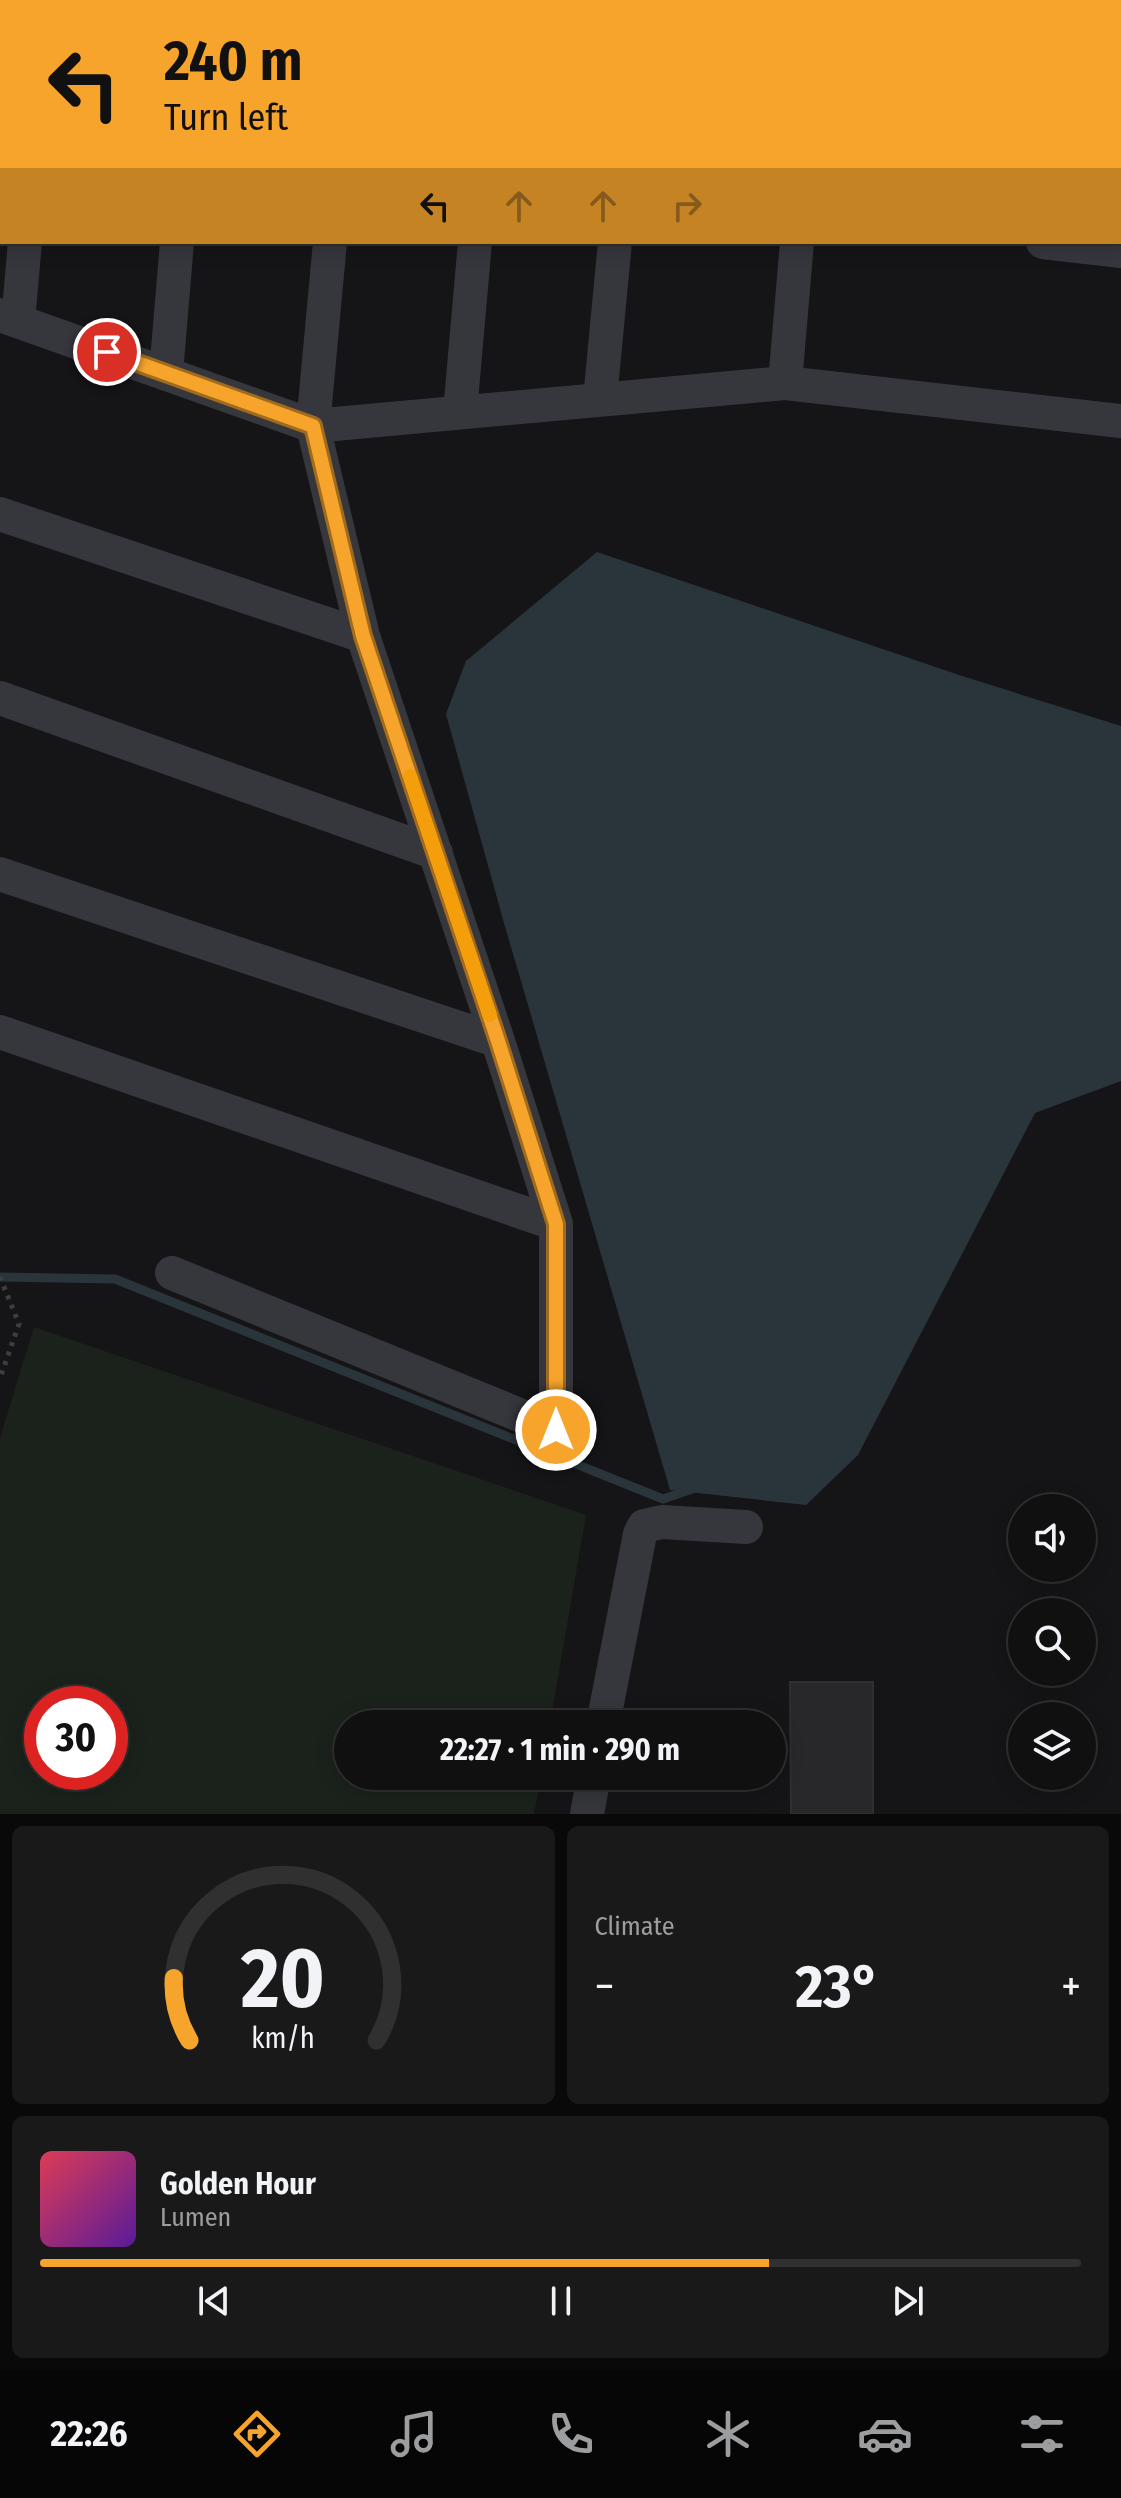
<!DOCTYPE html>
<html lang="en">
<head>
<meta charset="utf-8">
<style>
	body { margin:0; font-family:"Fira Sans Condensed",sans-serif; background:#19191a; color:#f1f3f6; height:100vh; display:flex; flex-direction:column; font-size:30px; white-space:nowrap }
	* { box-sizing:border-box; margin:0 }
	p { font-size:26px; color:#9c9d9f }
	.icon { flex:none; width:44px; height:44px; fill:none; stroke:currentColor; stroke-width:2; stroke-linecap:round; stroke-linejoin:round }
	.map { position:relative; height:1814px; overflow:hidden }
	.panel { display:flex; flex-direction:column; gap:12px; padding:12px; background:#090909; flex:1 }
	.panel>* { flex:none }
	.hud { position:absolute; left:0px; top:0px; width:1122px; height:244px; box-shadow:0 4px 20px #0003,0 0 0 2px #303031; background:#f7a42c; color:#111; overflow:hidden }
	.buttons { position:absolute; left:1008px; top:1494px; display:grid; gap:16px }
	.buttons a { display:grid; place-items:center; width:88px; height:88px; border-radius:50%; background:#101011; box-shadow:0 4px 20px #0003,0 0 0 2px #303031; font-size:40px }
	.speed { position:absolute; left:24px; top:1686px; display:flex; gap:16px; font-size:40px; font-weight:700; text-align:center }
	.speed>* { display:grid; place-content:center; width:104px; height:104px; border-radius:50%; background:#101011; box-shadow:0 4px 20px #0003,0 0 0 2px #303031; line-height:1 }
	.speed .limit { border:12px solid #d22; background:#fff; color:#111 }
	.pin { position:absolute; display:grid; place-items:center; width:68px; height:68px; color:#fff; margin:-34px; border:4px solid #fff; border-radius:50%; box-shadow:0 2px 8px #0007 }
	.me { position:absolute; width:88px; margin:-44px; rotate:0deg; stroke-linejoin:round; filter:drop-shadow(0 0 6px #0008) }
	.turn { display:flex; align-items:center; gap:28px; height:168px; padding:0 32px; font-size:36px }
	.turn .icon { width:104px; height:104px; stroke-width:2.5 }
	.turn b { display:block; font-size:56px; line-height:68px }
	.lanes { display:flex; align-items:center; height:76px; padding:0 32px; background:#0003; justify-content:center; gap:40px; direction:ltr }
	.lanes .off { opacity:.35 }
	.big { font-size:60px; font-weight:700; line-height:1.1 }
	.panel .card { flex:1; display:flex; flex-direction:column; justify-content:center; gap:12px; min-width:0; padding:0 28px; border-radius:12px; background:#19191a }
	.panel .dial { align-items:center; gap:0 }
	.dial svg { height:208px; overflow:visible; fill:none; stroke:#303031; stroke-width:7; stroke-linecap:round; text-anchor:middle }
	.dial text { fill:#f1f3f6; stroke:none }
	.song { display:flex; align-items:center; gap:24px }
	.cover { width:96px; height:96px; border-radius:12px; background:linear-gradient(135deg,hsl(350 70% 55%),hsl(270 70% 35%)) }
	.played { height:8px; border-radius:4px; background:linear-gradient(90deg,#f7a42c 70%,#303031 70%) }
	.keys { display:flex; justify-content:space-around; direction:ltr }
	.heat { display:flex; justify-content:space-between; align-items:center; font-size:44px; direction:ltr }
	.panel .tiles { flex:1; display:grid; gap:12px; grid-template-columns:1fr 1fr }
	.card:last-child { grid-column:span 2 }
	.trip { position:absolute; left:334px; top:1710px; width:452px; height:80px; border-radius:40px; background:#101011; box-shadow:0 4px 20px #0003,0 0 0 2px #303031; font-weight:700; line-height:80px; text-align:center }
	.dock { display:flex; height:128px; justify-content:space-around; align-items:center; background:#060607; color:#9c9d9f }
	.dock .icon { width:56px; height:56px }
	.dock .selected { color:#f7a42c }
	.dock b { font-size:36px; color:#f1f3f6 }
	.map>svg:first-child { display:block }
</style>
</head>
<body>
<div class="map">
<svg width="1121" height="1814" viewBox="0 0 1121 1814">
	<rect width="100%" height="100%" fill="#151517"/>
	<path fill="#1b221b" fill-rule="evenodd" d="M34 1327 586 1515 550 1724H348V1776H541L534 1814H0V1438ZM42 1704H110V1772H42Z"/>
	<path fill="#2a353b" d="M597 552 962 676 1121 726V1081L1035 1113 858 1455 806 1505 670 1490 504 923 446 714 466 661Z"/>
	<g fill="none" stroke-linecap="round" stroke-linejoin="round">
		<path stroke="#2a353b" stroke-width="9" d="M0 1277 115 1279 663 1499 695 1488"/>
	</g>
	<path fill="#28282b" stroke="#2f2f33" stroke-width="2" d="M790 1682H873V1814H791Z"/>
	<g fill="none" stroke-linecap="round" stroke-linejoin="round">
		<path stroke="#3c3e43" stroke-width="5" stroke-dasharray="4 6" stroke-linecap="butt" d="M0 1277 19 1324 0 1378"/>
		<path stroke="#36373c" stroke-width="34" d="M47 2V0
			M199 2V0
			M352 2 353 0
			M497 2V0
			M636 2V0
			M818 2V0
			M1030 2V0
			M1043 242 1121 251
			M0 315 313 426 785 383 1121 421
			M18 321 25 242
			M166 373 177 242
			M785 383 797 242
			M600 399 615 242
			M460 412 475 242
			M0 514 363 636
			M0 698 436 853
			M0 874 498 1041
			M0 1032 556 1224
			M172 1273 556 1430V1224L498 1041 363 636 313 426 330 242
			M603 1724 640 1534 644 1526 662 1522 746 1527
			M587 1814 594 1776"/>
	</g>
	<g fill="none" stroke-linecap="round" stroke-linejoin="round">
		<g stroke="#a16b1d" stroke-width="20">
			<path id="route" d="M107 352 313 426 363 636 498 1041 556 1224V1430"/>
		</g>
		<use href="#route" stroke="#f7a42c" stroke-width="14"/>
		<path stroke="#f59e0b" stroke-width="14" d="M410 776 490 1015"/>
	</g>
</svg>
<div class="buttons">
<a><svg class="icon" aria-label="sound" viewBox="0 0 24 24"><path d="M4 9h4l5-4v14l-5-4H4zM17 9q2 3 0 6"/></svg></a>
<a><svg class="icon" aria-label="search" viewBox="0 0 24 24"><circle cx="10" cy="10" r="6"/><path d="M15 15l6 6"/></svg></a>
<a><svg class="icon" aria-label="layers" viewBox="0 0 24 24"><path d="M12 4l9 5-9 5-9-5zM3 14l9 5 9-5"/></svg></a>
</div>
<div class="speed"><div class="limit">30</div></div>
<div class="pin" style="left:107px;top:352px;background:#d93025"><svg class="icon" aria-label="arrive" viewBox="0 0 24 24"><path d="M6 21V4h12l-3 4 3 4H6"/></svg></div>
<svg class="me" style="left:556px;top:1430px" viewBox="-20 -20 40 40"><circle r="17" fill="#f7a42c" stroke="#fff" stroke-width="3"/><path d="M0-11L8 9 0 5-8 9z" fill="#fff"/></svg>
<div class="trip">22:27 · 1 min · 290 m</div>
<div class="hud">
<div class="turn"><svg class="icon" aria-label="left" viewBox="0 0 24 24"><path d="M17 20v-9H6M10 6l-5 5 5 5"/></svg><div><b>240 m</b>Turn left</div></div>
<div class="lanes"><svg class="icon" aria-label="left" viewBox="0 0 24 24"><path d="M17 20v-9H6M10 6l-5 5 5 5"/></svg><svg class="icon off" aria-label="ahead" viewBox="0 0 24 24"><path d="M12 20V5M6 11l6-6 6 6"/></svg><svg class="icon off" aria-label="ahead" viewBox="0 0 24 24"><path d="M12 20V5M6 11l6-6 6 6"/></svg><svg class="icon off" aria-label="right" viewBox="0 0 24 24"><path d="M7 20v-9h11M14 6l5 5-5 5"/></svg></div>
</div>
</div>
<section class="panel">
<div class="tiles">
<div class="card dial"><svg viewBox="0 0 100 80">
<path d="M14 69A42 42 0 1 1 86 69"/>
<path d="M14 69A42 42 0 0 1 8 45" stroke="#f7a42c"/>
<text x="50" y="56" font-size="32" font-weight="700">20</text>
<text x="50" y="72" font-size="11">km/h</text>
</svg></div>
<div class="card"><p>Climate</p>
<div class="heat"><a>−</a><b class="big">23°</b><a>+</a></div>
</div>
<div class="card">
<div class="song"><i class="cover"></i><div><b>Golden Hour</b><p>Lumen</p></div></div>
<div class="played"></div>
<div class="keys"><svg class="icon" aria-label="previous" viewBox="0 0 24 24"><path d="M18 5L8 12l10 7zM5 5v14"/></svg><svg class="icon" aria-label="pause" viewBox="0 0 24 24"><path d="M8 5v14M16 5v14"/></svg><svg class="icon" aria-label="next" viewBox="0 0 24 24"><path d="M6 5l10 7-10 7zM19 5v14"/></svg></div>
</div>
</div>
</section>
<nav class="dock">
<b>22:26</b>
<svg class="icon selected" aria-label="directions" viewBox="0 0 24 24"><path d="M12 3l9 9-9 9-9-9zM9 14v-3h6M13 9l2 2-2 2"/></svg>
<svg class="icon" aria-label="music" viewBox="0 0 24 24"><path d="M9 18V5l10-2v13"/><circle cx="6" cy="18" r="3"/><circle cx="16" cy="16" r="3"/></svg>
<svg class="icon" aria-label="phone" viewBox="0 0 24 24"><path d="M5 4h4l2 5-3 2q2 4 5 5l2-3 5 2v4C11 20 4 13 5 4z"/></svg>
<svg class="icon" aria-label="climate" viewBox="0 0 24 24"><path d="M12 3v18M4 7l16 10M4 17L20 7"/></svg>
<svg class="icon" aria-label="car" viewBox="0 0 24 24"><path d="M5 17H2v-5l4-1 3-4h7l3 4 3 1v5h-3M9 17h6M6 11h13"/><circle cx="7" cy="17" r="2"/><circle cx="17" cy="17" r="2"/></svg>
<svg class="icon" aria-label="filters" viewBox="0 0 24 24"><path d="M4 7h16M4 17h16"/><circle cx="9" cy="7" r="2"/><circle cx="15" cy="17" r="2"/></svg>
</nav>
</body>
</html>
